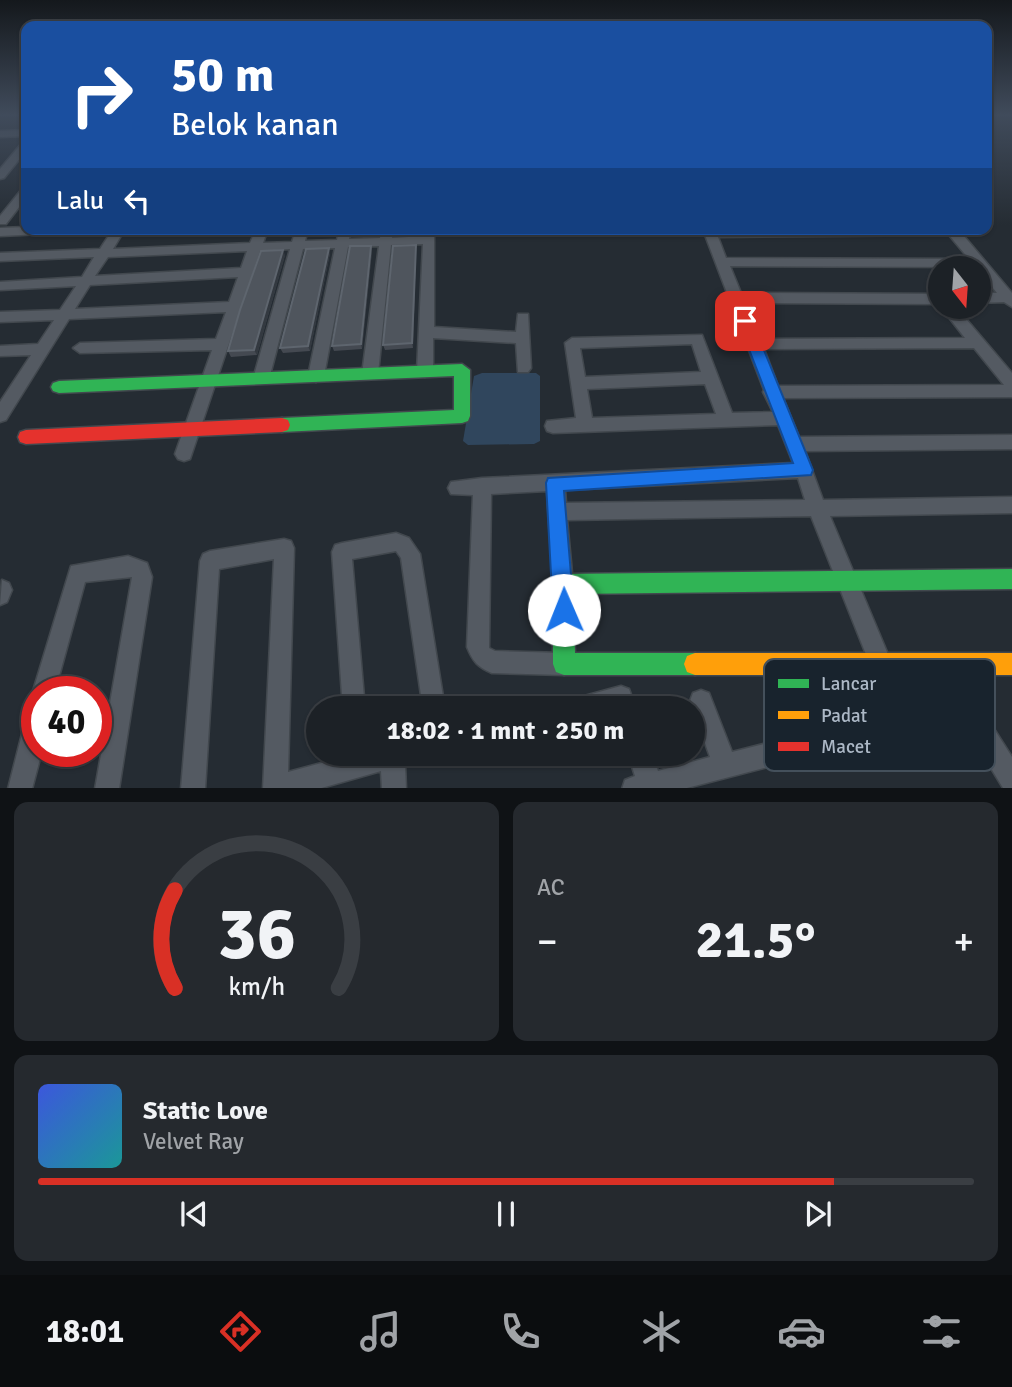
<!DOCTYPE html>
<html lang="id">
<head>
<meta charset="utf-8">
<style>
	body { margin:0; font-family:Signika,sans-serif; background:#25292e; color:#f1f3f6; height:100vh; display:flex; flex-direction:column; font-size:26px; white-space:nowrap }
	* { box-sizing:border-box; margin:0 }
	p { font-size:23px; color:#a0a3a7 }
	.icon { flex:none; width:38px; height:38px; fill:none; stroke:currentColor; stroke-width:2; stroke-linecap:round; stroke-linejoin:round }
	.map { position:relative; height:788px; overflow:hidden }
	.side { display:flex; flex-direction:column; gap:14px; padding:14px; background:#0f1215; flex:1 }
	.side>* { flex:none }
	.banner { position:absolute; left:21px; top:21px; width:971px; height:214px; border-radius:14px; box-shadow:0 2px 5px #0004,0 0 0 2px #3a3e43; background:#1a4fa0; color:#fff; overflow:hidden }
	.needle { width:46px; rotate:163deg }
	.tools { position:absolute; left:928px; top:256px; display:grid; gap:14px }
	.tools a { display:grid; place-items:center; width:63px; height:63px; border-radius:50%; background:#1c2126; box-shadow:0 2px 5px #0004,0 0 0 2px #3a3e43; font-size:35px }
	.speed { position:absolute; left:21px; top:676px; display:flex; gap:14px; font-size:35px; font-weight:700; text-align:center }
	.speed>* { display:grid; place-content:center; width:91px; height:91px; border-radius:50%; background:#1c2126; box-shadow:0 2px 5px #0004,0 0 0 2px #3a3e43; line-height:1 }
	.speed .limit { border:10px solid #d22; background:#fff; color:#111 }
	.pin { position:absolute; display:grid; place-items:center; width:60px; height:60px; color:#fff; margin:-30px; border-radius:14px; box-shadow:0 4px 10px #0006 }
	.me { position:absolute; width:77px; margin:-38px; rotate:359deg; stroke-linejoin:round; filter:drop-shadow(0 0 5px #0008) }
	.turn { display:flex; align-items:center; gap:24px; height:147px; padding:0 35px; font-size:32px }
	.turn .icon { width:91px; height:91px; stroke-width:2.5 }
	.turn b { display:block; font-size:49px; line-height:60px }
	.then { display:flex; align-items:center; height:66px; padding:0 35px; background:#0003; gap:14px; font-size:26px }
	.big { font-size:52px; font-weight:700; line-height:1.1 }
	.side .card { flex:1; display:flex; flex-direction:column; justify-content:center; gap:10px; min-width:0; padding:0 24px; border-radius:14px; background:#25292e }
	.side .dial { align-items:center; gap:0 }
	.dial svg { height:182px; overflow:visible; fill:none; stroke:#3a3e43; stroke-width:7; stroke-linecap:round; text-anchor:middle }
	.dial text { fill:#f1f3f6; stroke:none }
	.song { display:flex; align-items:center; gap:21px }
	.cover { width:84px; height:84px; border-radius:10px; background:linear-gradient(135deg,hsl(230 70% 55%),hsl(180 70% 35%)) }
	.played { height:7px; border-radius:4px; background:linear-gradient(90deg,#d93025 85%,#3a3e43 85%) }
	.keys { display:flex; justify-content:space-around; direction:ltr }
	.heat { display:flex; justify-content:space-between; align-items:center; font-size:38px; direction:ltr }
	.side .tiles { flex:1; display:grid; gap:14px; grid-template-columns:1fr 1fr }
	.card:last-child { grid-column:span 2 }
	.trip { position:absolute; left:306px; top:696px; width:399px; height:70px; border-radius:35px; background:#1c2126; box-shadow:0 2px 5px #0004,0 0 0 2px #3a3e43; font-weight:700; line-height:70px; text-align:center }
	.menu { display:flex; height:112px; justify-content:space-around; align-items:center; background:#0b0d0f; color:#a0a3a7 }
	.menu .icon { width:49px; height:49px }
	.menu .on { color:#d93025 }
	.menu b { font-size:32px; color:#f1f3f6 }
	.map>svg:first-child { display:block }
</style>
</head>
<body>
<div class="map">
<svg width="1012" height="789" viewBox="0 0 1012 789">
	<rect width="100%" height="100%" fill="#252c33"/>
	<path fill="#30465d" d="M482 373H536L540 376V441L534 444 468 445 463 441 474 376Z"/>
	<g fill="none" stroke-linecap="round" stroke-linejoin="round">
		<g stroke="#42484e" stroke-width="3">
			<path id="street" d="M26 130V136L0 137V131Z
				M26 142V151L4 178 0 179V169L22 143Z
				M26 188V198L6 224H0V216L22 189Z
				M26 227V229H70L64 233 0 236V228Z
				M113 229H125L113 249 250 243 256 229H268L263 243 292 242 296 229H308L305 241 337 240 339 229H351L349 239 380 238 381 229H393L392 238 424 236 426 229H434V327L516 332 518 314H528L531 368 528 372H518L516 343 433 338V371L425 377 420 375 417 371 423 244 391 245 378 374 375 378H365L362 374 379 246 348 247 324 376 316 382 311 380 308 376 335 248 303 249 269 379 266 383H256L253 379 290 249 260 251 190 459 184 461 178 459 175 454 212 350 80 353 73 348 80 343 216 339 226 312 69 319 6 420 0 422V402L31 355 0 356V346L38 344 54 320 0 322V312L60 310 76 286 0 290V282L82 277 94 257 0 261V253L100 249ZM247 251 241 268 95 276 108 257ZM238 277 229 302 75 309 90 285Z
				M720 229H958L1012 293V307L1004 302 978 303V293H997L976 267 730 266 741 293 940 294V304L745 303 759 339 965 338 940 306H955L1012 373V397L783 398 799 437 1012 435V449L805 451 823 500 1012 497V513L830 516 892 664 889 672 881 675 873 672 811 516 567 520 573 584 570 591 563 594 556 591 553 584 547 491 491 494 489 648 495 651 564 653 572 656 575 664 572 672 564 675 492 673C478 667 473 662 467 647L473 495 451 494 448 488 451 482 482 478 793 463 778 425 553 433 547 431 545 426 547 421 576 418 565 343 572 338 702 335 732 413 773 412 763 392 764 390 705 235ZM949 235 969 259 726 258 718 237ZM692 344 701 372 585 377 580 348ZM974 348 1004 385 778 386 764 349ZM705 384 716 414 592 418 587 389ZM798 478 805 500 566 503 565 490Z
				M396 533 409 538 420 554 445 709H423L401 558 396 551 352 559 365 709H343L332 552 335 545 342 543Z
				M284 539 291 541 294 548 288 772 355 754H413L409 762 405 764 406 789H382L381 771 318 789H263L274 559 219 569 205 789H181L200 561 203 554 210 551Z
				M128 556 147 563 152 577 119 789H95L132 577 85 582 55 691H37V699L33 691 71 566Z
				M2 580 9 583 12 590 7 602 0 605Z
				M621 686 629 689 636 709H563L566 701Z
				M701 690 709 693 732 752 965 693 973 696 1012 757V789L1003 788 960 717 683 789H622L625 780 635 776 628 754H652L658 771 710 757 690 701 693 693Z
				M37 711V751H42L32 789H8L25 722 29 714Z"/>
		</g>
		<g stroke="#42484e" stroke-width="3">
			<path id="fast" d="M462 364 470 370V416L468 421 462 423 282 432 276 430 274 425 276 420 282 418 454 410V376L59 393 53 391 51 387 53 383 59 381Z
				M1012 569V589L573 594 575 653H695L703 656 706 664 703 672 695 675H564L556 672 553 664V584L556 577 563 574Z"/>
		</g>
		<g stroke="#42484e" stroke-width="3">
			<path id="slow" d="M695 653H1012V675H695L687 672 684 664 687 656Z"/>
		</g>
		<g stroke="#42484e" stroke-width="3">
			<path id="jam" d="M282 418 288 420 290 425 288 430 282 432 26 444 20 442 18 437 20 432 26 430Z"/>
		</g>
		<use href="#street" fill="#545a62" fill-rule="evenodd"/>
		<use href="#fast" fill="#30b455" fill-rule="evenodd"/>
		<use href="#slow" fill="#ff9f0a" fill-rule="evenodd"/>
		<use href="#jam" fill="#e5322d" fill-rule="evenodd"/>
	</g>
	<path fill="#444951" d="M371 246 372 251 362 349 334 351 332 346Z
		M416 250 413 348 385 350 383 345Z
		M330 253 310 351 283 353 280 348Z
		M285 255 257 355 231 357 228 351Z"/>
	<path fill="#333940" d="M416 245V250L413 348 412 343Z
		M371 246 372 251 362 349 361 344Z
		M329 248 330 253 310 351 308 346Z
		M283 250 285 255 257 355 254 350Z"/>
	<path fill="#4f555d" stroke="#5e656e" stroke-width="2" d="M416 245 412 343 383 345 393 246Z
		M350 246H371L361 344 332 346Z
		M329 248 308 346 280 348 306 249Z
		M283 250 254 350 228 351 240 310 261 251Z"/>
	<linearGradient id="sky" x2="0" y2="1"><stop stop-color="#14181c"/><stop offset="0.51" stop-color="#404b5b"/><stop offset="1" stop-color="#404b5b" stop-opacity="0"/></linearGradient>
	<rect width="1012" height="225" fill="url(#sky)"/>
	<path fill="#1a73e8" stroke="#114b97" stroke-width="2" d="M745 316 752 321 813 470 811 475 564 491 574 610 571 618 564 621 556 618 553 610 546 483 548 478 793 463 738 321Z"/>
	<rect x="764" y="659" width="231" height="112" rx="10" fill="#18232d" stroke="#44505b" stroke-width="2"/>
	<rect x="778" y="679" width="31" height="9" fill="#30b455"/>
	<rect x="778" y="711" width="31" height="8" fill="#ff9f0a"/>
	<rect x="778" y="742" width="31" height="9" fill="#e5322d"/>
	<g font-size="19" fill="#acb8c6">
		<text x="821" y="690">Lancar</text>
		<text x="821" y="722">Padat</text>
		<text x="821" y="753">Macet</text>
	</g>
</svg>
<div class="tools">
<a><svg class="needle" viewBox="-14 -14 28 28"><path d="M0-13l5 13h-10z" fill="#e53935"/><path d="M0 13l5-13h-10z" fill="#a0a3a7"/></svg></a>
</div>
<div class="speed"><div class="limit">40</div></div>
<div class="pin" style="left:745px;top:321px;background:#d93025"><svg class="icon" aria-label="arrive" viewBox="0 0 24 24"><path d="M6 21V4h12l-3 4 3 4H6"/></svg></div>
<svg class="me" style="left:564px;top:610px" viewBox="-20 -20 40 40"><circle r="19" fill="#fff"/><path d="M0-13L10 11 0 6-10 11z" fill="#1a73e8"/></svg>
<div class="trip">18:02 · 1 mnt · 250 m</div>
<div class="banner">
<div class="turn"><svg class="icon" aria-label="right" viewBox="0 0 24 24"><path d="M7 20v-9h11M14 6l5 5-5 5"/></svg><div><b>50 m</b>Belok kanan</div></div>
<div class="then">Lalu<svg class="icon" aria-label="left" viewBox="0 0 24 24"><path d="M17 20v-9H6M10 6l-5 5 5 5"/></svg></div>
</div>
</div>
<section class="side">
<div class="tiles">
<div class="card dial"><svg viewBox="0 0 100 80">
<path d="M14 69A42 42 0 1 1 86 69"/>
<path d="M14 69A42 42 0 0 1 14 26" stroke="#d93025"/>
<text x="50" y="56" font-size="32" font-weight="700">36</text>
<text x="50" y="72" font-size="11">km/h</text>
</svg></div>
<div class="card"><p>AC</p>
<div class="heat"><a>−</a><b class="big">21.5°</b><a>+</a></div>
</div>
<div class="card">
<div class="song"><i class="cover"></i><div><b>Static Love</b><p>Velvet Ray</p></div></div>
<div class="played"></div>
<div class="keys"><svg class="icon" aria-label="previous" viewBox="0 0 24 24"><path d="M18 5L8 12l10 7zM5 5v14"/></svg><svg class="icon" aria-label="pause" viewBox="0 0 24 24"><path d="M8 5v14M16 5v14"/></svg><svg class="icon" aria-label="next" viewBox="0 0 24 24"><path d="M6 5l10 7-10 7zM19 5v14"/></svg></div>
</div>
</div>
</section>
<nav class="menu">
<b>18:01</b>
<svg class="icon on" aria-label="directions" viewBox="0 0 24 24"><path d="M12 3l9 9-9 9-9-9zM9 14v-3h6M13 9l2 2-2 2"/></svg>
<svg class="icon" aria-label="music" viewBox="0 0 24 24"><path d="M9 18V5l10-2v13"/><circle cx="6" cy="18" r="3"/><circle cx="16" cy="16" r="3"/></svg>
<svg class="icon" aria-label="phone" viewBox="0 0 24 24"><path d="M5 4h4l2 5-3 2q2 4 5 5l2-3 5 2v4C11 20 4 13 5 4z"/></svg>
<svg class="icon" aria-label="climate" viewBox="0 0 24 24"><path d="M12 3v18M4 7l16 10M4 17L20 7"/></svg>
<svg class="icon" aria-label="car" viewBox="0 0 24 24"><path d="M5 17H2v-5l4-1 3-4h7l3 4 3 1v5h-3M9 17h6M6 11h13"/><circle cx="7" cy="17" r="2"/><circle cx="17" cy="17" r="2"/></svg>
<svg class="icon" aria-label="filters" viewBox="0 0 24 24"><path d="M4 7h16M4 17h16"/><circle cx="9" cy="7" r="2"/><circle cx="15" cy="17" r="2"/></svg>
</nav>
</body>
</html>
